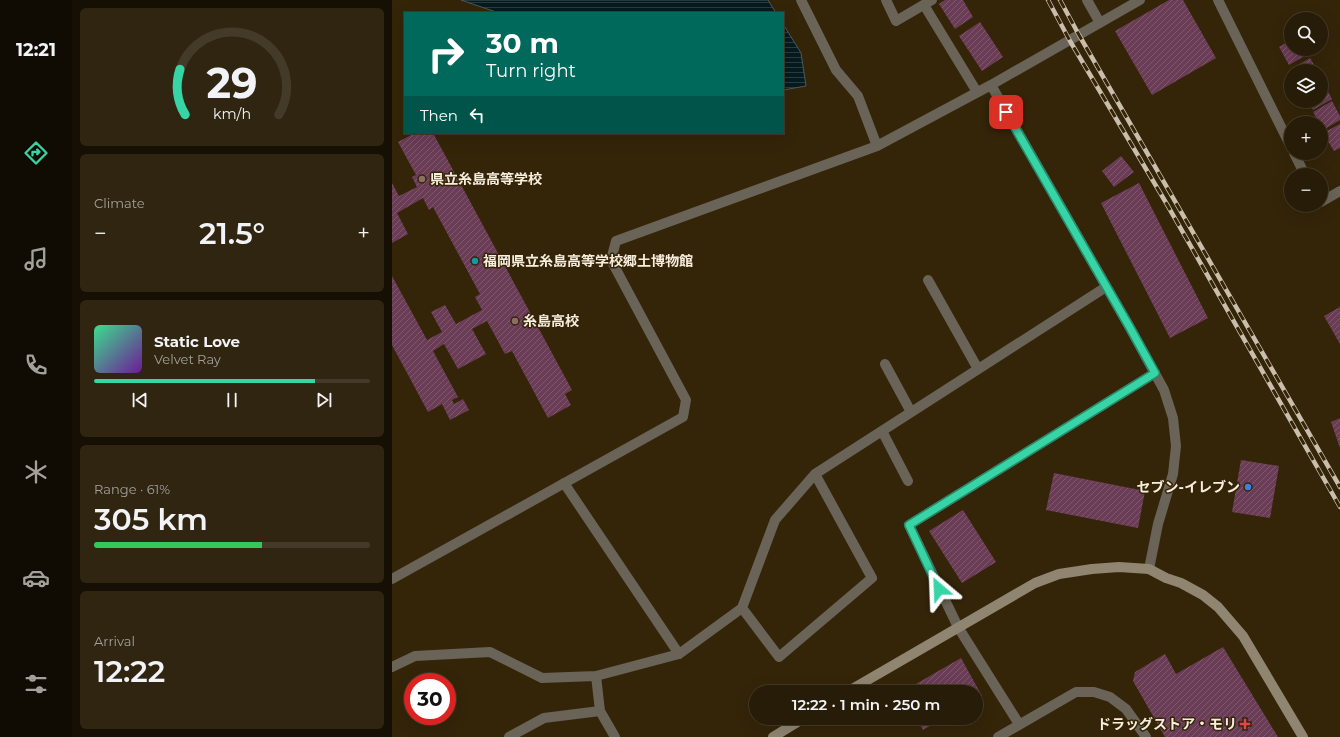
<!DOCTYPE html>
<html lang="en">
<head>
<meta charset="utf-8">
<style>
	body { margin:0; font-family:Montserrat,"Noto Sans JP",sans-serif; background:#2f2511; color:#f1f3f6; height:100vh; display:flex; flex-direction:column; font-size:15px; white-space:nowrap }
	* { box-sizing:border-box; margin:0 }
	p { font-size:13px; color:#a4a19b }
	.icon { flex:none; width:22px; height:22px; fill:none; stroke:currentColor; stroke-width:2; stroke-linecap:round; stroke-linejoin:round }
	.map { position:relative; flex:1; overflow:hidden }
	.side { display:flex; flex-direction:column; gap:8px; padding:8px; background:#150f04; width:320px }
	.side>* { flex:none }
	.banner { position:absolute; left:12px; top:12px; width:380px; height:122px; border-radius:0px; box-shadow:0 4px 16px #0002,0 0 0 1px #433a28; background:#00695c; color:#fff; overflow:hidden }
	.buttons { position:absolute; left:892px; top:12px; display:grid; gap:8px }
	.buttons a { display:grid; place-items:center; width:44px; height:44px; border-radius:50%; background:#271c07; box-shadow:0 4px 16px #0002,0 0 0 1px #433a28; font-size:20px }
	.speed { position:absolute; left:12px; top:673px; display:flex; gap:8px; font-size:20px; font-weight:700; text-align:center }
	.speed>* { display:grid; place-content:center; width:52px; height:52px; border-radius:50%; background:#271c07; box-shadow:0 4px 16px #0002,0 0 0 1px #433a28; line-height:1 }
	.speed .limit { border:6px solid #d22; background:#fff; color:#111 }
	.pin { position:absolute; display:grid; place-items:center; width:34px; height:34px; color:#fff; margin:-17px; border-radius:8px; box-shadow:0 2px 6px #0006 }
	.me { position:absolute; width:44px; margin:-22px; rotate:334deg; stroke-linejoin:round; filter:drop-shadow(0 0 3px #0008) }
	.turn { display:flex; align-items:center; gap:14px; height:84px; padding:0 16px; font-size:18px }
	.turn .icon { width:52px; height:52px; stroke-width:2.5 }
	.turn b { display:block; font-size:28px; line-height:34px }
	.then { display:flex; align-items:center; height:38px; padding:0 16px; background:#0003; gap:8px; font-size:15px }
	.big { font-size:30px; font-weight:600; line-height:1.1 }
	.side .widget { flex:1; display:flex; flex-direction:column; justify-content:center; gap:6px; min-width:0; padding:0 14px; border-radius:6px; background:#2f2511 }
	.side .dial { align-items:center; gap:0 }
	.dial svg { height:104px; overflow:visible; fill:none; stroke:#433a28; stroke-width:7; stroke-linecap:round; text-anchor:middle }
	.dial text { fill:#f1f3f6; stroke:none }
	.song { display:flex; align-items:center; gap:12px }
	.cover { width:48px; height:48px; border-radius:6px; background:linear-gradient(135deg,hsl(150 70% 55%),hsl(280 70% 35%)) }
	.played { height:4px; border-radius:2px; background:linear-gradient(90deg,#37d4a6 80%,#433a28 80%) }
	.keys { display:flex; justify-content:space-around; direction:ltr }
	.heat { display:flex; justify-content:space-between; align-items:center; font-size:22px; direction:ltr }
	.charge { height:6px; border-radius:3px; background:linear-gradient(90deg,#34c759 61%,#433a28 0) }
	.trip { position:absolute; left:357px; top:685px; width:234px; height:40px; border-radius:20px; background:#271c07; box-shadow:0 4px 16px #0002,0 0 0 1px #433a28; font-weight:600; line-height:40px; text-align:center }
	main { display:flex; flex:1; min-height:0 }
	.tab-bar { display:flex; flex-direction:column; width:72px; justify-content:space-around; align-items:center; background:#100b03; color:#a4a19b }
	.tab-bar .icon { width:28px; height:28px }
	.tab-bar .active { color:#37d4a6 }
	.tab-bar b { font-size:18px; color:#f1f3f6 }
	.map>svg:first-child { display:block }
</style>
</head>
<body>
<main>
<nav class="tab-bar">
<b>12:21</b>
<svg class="icon active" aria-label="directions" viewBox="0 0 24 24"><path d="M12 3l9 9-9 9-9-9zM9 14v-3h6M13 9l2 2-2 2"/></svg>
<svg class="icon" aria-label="music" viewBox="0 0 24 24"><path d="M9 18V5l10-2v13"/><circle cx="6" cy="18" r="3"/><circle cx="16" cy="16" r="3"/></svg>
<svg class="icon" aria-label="phone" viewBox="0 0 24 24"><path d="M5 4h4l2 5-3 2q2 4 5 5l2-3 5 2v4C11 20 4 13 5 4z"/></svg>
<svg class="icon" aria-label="climate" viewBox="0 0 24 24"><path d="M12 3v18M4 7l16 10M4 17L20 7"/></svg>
<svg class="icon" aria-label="car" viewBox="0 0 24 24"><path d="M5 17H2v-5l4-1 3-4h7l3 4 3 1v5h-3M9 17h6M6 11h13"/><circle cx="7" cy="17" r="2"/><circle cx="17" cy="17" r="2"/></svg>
<svg class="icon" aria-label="filters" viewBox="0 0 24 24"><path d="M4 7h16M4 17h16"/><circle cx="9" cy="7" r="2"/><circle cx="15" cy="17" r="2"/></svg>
</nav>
<section class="side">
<div class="widget dial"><svg viewBox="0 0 100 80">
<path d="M14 69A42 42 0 1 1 86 69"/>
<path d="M14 69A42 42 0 0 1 10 34" stroke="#37d4a6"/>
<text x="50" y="56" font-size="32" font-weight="700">29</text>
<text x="50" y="72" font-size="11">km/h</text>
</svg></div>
<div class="widget"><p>Climate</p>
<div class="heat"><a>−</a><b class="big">21.5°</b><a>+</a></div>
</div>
<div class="widget">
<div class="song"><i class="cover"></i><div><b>Static Love</b><p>Velvet Ray</p></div></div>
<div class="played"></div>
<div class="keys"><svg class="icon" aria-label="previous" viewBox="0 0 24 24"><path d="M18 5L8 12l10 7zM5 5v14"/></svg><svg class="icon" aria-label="pause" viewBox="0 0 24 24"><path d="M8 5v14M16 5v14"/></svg><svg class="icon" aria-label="next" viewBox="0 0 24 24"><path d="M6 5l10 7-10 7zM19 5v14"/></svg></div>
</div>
<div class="widget"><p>Range · 61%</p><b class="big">305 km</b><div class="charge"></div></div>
<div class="widget"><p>Arrival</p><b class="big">12:22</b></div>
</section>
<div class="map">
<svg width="948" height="737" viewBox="0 0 948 737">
	<defs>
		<pattern id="water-rules" width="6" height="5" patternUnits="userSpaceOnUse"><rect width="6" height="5" fill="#051b1f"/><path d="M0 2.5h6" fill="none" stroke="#2a3c3f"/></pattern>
		<pattern id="building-hatch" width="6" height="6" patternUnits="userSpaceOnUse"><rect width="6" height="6" fill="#6a3c55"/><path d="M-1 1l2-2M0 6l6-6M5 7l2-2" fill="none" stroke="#80586d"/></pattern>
	</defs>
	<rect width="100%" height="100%" fill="#342509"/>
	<path fill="url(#water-rules)" stroke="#4e5a58" d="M69 0H376L384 13H107Z
		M391 24 409 53 414 86 391 90Z"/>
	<path fill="url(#building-hatch)" d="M553 0H571L581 17 563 29 547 4Z
		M777 0H791L824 58 760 95 723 31Z
		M588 22 611 57 590 71 567 36Z
		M899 40V49H913L916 54 897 65 887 47Z
		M918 58 926 71H901L899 69Z
		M929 79 940 99 921 110 916 101H929Z
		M940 101 948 116V120L931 130 929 127V123H927L921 112Z
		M948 124V148L942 151 931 133Z
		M23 133H41L180 390 173 394 179 405 156 418 120 351 113 354 95 321 80 329 94 354 66 369 52 344 41 351 66 397 60 400 62 404 71 399 77 410 58 420 50 404 36 412 0 345V276L35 340 50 332 39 312 53 305 64 324 90 310 83 297 88 294 41 207 37 210 31 198 5 213 16 234 0 243V183L7 196 25 187 20 177 24 175 6 142Z
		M729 156 742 172 722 187 710 171Z
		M747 183 816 318 778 338 709 203Z
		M948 307V344L932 316Z
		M948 418V448L939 422Z
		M849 460 887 466 878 518 840 512Z
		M662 473 753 491 746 528 654 510Z
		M571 510 604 562 570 583 537 531Z
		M831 647 886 737H773L741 681 743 672 773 654 784 674Z
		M569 658 590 696 584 699V692H510Z
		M524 718H551L531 730Z"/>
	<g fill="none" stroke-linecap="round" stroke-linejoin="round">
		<path stroke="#6a6357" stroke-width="10" d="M409 0 444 70 466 96 485 146
			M494 0 504 21 540 0
			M695 0 708 23
			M826 0 899 147
			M532 5 585 92
			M599 85 737 326 772 390 781 418 784 446 781 474 766 524 757 569
			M902 153 913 175
			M929 202 948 191
			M536 280 586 369
			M493 364 519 412
			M490 431 516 481
			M172 483 287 654
			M0 579 291 417 294 400 219 260 224 241 485 146 599 85 748 0
			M350 608 387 657 480 578 423 474
			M0 667 23 656 98 652 150 678 204 676 287 654 350 608 383 520 423 474 714 287
			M204 676 208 711 223 737
			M627 724 566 627 517 525 763 373
			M117 737 152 718 208 711
			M606 737 684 692H702L718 697 734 709 754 737"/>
		<path stroke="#8f8571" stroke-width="10" d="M455 692 643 583 667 574 700 569 727 567 757 569 774 578 789 583 811 595 826 607 851 636 911 737
			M381 737 412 718"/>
		<g stroke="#c8beab" stroke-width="4.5">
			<path id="rail" d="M656 0 678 41 773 201 948 507
				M668 0 687 35 948 487"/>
		</g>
		<use href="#rail" stroke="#342509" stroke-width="3" stroke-dasharray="9" stroke-linecap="butt"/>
	</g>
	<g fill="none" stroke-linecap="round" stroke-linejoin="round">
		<g stroke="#248a6c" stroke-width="10">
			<path id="route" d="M547 589 517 525 763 373 737 326 614 112"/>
		</g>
		<use href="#route" stroke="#37d4a6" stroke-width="7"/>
	</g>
	<g fill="#8d6e63" stroke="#342509" stroke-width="1.5">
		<circle cx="30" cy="179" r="4"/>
		<circle cx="123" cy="321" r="4"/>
	</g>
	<circle fill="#0f9aa8" stroke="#342509" stroke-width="1.5" cx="83" cy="261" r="4"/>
	<circle fill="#3f7fe0" stroke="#342509" stroke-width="1.5" cx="856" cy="487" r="4"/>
	<path fill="#e0444e" stroke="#342509" stroke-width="1.5" d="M851 718h4v4h4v4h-4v4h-4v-4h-4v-4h4z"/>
	<g text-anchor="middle" stroke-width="3" stroke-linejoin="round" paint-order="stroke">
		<g font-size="14" font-weight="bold" fill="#f7eede" stroke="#342509" text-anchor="start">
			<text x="38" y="184">県立糸島高等学校</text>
			<text x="91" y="266">福岡県立糸島高等学校郷土博物館</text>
			<text x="131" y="326">糸島高校</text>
			<text x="848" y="492" text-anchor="end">セブン-イレブン</text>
			<text x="845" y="729" text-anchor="end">ドラッグストア・モリ</text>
		</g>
	</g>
</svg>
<div class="buttons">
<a><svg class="icon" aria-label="search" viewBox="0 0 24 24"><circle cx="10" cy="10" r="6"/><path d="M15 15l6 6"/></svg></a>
<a><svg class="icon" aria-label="layers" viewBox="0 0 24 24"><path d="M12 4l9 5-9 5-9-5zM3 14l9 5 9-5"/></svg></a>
<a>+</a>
<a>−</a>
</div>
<div class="speed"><div class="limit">30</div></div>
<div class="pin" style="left:614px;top:112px;background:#d93025"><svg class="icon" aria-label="arrive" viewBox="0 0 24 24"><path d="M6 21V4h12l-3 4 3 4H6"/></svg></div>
<svg class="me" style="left:547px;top:589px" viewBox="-20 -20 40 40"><path d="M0-17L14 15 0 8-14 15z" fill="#37d4a6" stroke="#fff" stroke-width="4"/></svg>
<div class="trip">12:22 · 1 min · 250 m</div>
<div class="banner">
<div class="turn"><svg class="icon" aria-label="right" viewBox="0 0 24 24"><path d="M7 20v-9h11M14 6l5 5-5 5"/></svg><div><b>30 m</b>Turn right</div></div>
<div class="then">Then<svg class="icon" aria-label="left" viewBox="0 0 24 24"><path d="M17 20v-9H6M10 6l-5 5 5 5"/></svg></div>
</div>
</div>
</main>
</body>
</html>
